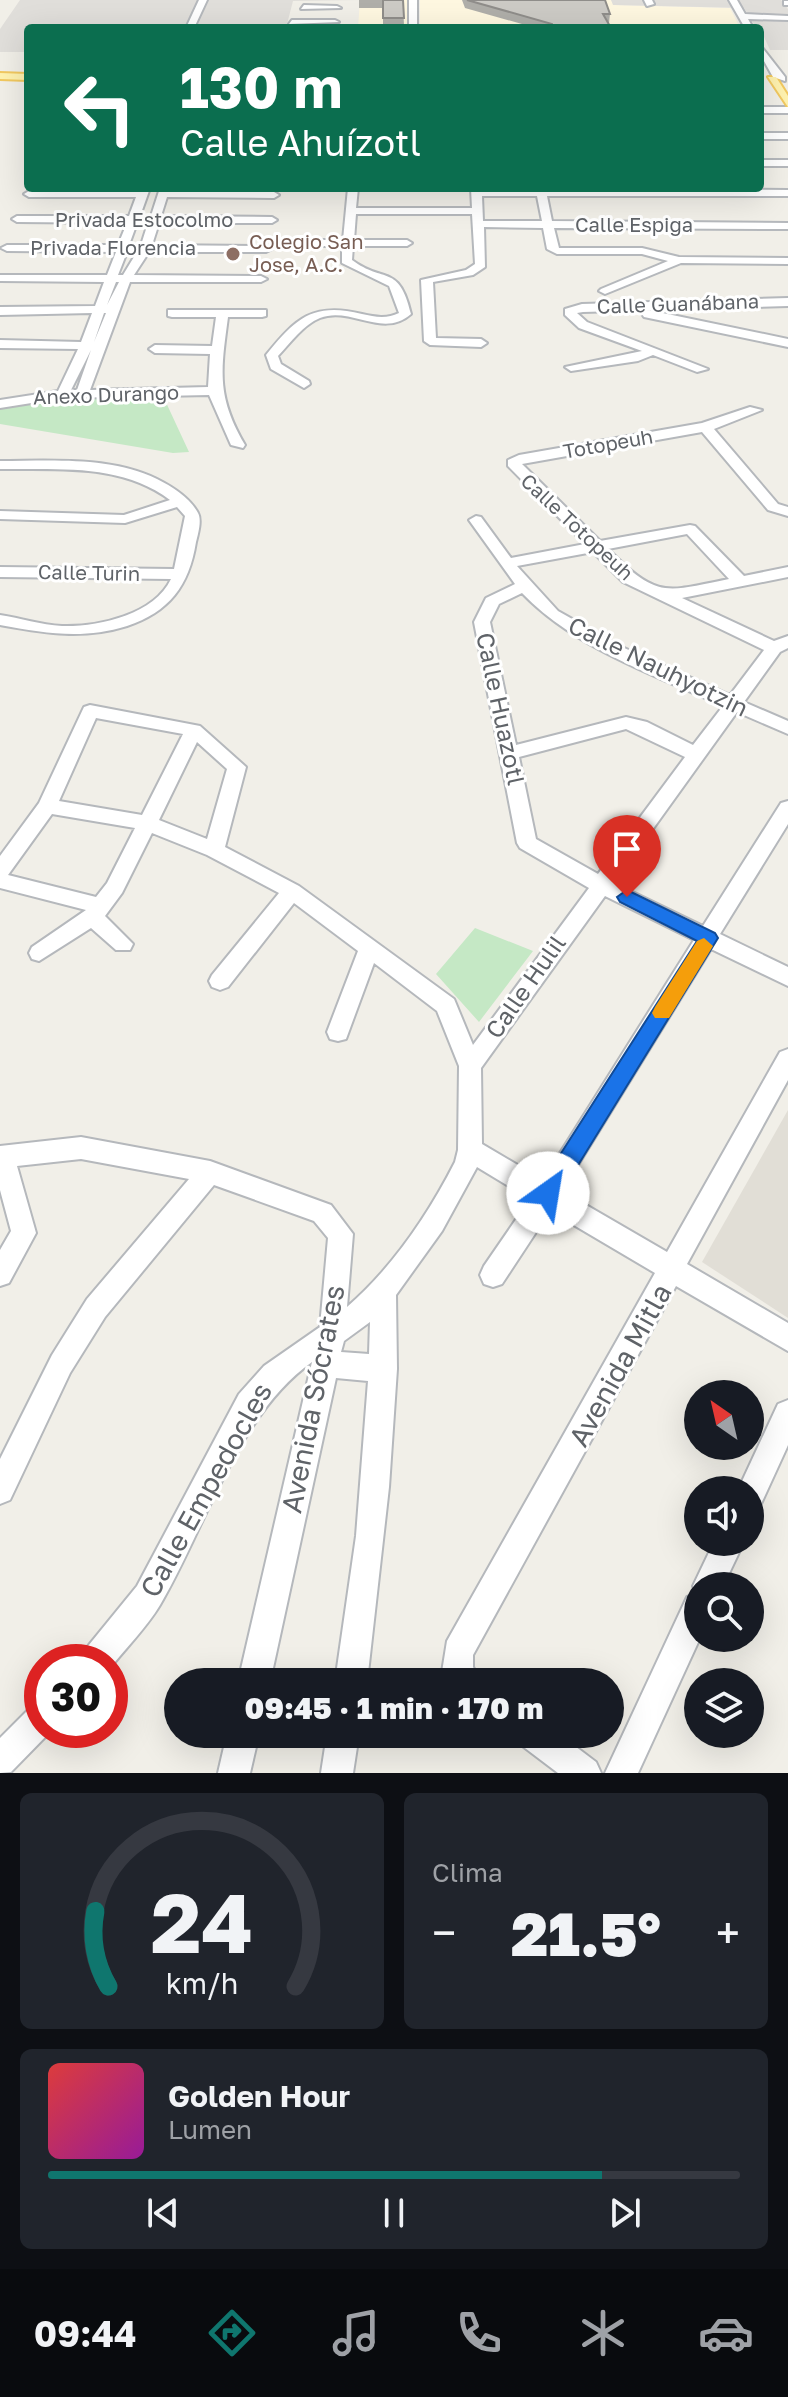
<!DOCTYPE html>
<html lang="es">
<head>
<meta charset="utf-8">
<style>
	body { margin:0; font-family:"Golos Text",sans-serif; background:#20242c; color:#f1f3f6; height:100vh; display:flex; flex-direction:column; font-size:30px; white-space:nowrap }
	* { box-sizing:border-box; margin:0 }
	p { font-size:26px; color:#9ea1a6 }
	.icon { flex:none; width:44px; height:44px; fill:none; stroke:currentColor; stroke-width:2; stroke-linecap:round; stroke-linejoin:round }
	.map { position:relative; height:1773px; overflow:hidden }
	.sheet { display:flex; flex-direction:column; gap:20px; padding:20px; background:#0d0f14; flex:1 }
	.sheet>* { flex:none }
	.top-card { position:absolute; left:24px; top:24px; width:740px; height:168px; border-radius:8px; box-shadow:0 8px 32px #0002; background:#0b6e4f; color:#fff; overflow:hidden }
	.needle { width:52px; rotate:326deg }
	.tools { position:absolute; left:684px; top:1380px; display:grid; gap:16px }
	.tools a { display:grid; place-items:center; width:80px; height:80px; border-radius:50%; background:#171b24; box-shadow:0 8px 32px #0002; font-size:40px }
	.speed { position:absolute; left:24px; top:1644px; display:flex; gap:16px; font-size:40px; font-weight:700; text-align:center }
	.speed>* { display:grid; place-content:center; width:104px; height:104px; border-radius:50%; background:#171b24; box-shadow:0 8px 32px #0002; line-height:1 }
	.speed .limit { border:12px solid #d22; background:#fff; color:#111 }
	.pin { position:absolute; display:grid; place-items:center; width:68px; height:68px; color:#fff; margin:-82px -34px; border-radius:50% 50% 50% 0; rotate:-45deg; box-shadow:0 0 8px #0007 }
	.pin .icon { rotate:45deg }
	.me { position:absolute; width:88px; margin:-44px; rotate:32deg; stroke-linejoin:round; filter:drop-shadow(0 0 6px #0008) }
	.turn { display:flex; align-items:center; gap:28px; height:168px; padding:0 24px; font-size:36px }
	.turn .icon { width:104px; height:104px; stroke-width:2.5 }
	.turn b { display:block; font-size:56px; line-height:68px }
	.big { font-size:60px; font-weight:800; line-height:1.1 }
	.sheet .widget { flex:1; display:flex; flex-direction:column; justify-content:center; gap:12px; min-width:0; padding:0 28px; border-radius:12px; background:#20242c }
	.sheet .dial { align-items:center; gap:0 }
	.dial svg { height:208px; overflow:visible; fill:none; stroke:#363941; stroke-width:7; stroke-linecap:round; text-anchor:middle }
	.dial text { fill:#f1f3f6; stroke:none }
	.song { display:flex; align-items:center; gap:24px }
	.cover { width:96px; height:96px; border-radius:12px; background:linear-gradient(135deg,hsl(0 70% 55%),hsl(300 70% 35%)) }
	.played { height:8px; border-radius:4px; background:linear-gradient(90deg,#0f766e 80%,#363941 80%) }
	.keys { display:flex; justify-content:space-around; direction:ltr }
	.heat { display:flex; justify-content:space-between; align-items:center; font-size:44px; direction:ltr }
	.sheet .tiles { flex:1; display:grid; gap:20px; grid-template-columns:1fr 1fr }
	.widget:last-child { grid-column:span 2 }
	.trip { position:absolute; left:164px; top:1668px; width:460px; height:80px; border-radius:40px; background:#171b24; box-shadow:0 8px 32px #0002; font-weight:800; line-height:80px; text-align:center }
	.menu { display:flex; height:128px; justify-content:space-around; align-items:center; background:#090b0e; color:#9ea1a6 }
	.menu .icon { width:56px; height:56px }
	.menu .on { color:#0f766e }
	.menu b { font-size:36px; color:#f1f3f6 }
	.map>svg:first-child { display:block }
</style>
</head>
<body>
<div class="map">
<svg width="788" height="1773" viewBox="0 0 788 1773">
	<rect width="100%" height="100%" fill="#f1efe8"/>
	<path fill="#fef7e0" d="M360 0H407V28H358Z
		M420 0H611L614 5 730 8 740 28H420Z"/>
	<path fill="#e0deda" d="M20 0H360L293 1 286 28H28V52H0V29Z
		M611 0H781L788 9V50H770L760 28H756L744 8 613 5Z"/>
	<path fill="#e1ded6" d="M788 1110V1318L702 1262Z"/>
	<path fill="#c5e8c5" d="M163 396 189 452 173 453 0 424V409C53 394 109 397 163 396Z
		M475 928 533 951 479 1022 436 974Z"/>
	<g fill="none" stroke-linecap="round" stroke-linejoin="round">
		<g stroke="#b5b8bc" stroke-width="4">
			<path id="minor" d="M199 0H207L194 28H186Z
				M409 0H417V28H409Z
				M644 0H652L654 4 647 6Z
				M729 0H737L745 14 788 16V20L748 19 753 28H745Z
				M784 1H788V5H784Z
				M304 5 337 6 341 8 301 9Z
				M292 20H335L339 22 289 24Z
				M760 45 785 77V81L773 77 760 54Z
				M760 107H788V113H760Z
				M760 133H788V139H760Z
				M760 160H788V166H760Z
				M140 188H150L140 216H151L160 188H170L169 191 274 192 279 195 274 198 167 197 161 216 272 217 277 220 272 223H159L152 245 266 246 272 249 266 252H149L134 275 261 276 267 279 261 282H130L90 390 208 387 210 354 155 353 149 349 155 345 212 346 216 317H172L168 316V310H266V316L262 317H228C221 370 216 396 245 445L243 448 231 445 209 395 63 398 0 408V400L58 391 78 349 0 348V340L81 342 92 313 0 315V307L95 306 104 282 0 281V275H107L116 252 7 251 1 248 7 245H118L127 223 17 222 12 219 17 216H129L136 197H29L24 194 29 191H139ZM137 223H148L141 245H129ZM127 252H137L123 275H118ZM116 282H119L107 305ZM104 313H106L94 342ZM91 350 77 390H71Z
				M348 188H358L356 208H472L471 188 788 190V196H547L552 221 788 223V229L554 228 559 248H642L679 257 788 258V264L681 263 605 294 599 291 601 289 668 261 642 254H557L547 249 543 228 484 227 485 267 473 275 433 282 436 338 481 339 487 343 481 347 430 345 424 341 421 280 466 270 475 264 472 214H356L354 240H407L412 243 407 246H353L352 260C384 284 399 263 411 314 383 339 351 306 320 318 303 325 291 342 278 356L281 364 309 381 310 384 304 388 271 369 266 355C296 318 313 302 362 314 375 317 387 319 399 313L389 286 342 263V246H293L288 243 293 240H343ZM482 196H537L542 221H483Z
				M788 298V306L583 312 577 313 587 322 708 369 697 372 653 355 638 361 571 371 565 367 642 351 579 328 565 315V309L582 304Z
				M648 310 788 339V347L644 317 642 314Z
				M750 407 762 410 714 429 778 504 788 507V516L768 510 702 432 522 464 600 541 690 525 695 526 744 576 788 567V577L682 598 774 641 788 636V648L780 652 744 702 788 721V734L737 712 614 883 703 926 781 803 788 801V824L720 934 788 967V986L711 949 562 1191 667 1252 780 1052 788 1049V1080L687 1264 788 1323V1351L676 1286 473 1655V1667L481 1682H446L442 1672 447 1641 655 1273 550 1211 502 1284 493 1287 484 1284 480 1275 484 1266 530 1199 477 1167 442 1231 396 1295 397 1369 389 1487 367 1682H335L356 1536 368 1381 336 1378 270 1682H238L312 1362C237 1415 206 1527 160 1605 147 1627 126 1648 110 1668V1662H80L84 1651 137 1586 239 1394 264 1366 320 1327 328 1238 314 1221 214 1185 105 1317 70 1373 10 1500 0 1504V1459L52 1355 87 1299 189 1179 81 1159 17 1166 36 1233 9 1283 0 1286V1250L11 1231 0 1190V1146L81 1137 210 1161 331 1205 353 1234 347 1307C392 1268 428 1215 455 1162L458 1150 459 1066 437 1011 374 963 346 1039 338 1041 330 1039 327 1032 358 951 294 903 228 987 220 990 212 987 209 981 212 975 279 893 207 855 152 833 122 893 105 916 133 944 130 950H116L91 928 39 961 32 959 29 953 32 947 86 910 0 888V856L39 803 84 707 90 705 200 726 246 767 225 847 299 886 454 999 473 1045 589 888 520 848 517 843 474 622 486 598 515 584 469 520 476 516 481 517 511 558 585 544 508 466V460L519 455 702 423ZM687 534 729 579C664 592 658 599 608 549ZM593 552 623 582 764 650 730 695 622 647 558 611 517 566ZM522 593C575 648 654 675 723 706L693 745 647 722 626 717 516 745 490 622 499 604ZM96 718 183 734 142 815 59 801ZM626 729 685 757 598 874 536 839 519 757ZM197 742 227 769 207 839 159 820ZM52 814 135 828 107 883 96 897 8 875ZM605 896 694 940 543 1180 482 1144 481 1068ZM370 1322 369 1354 341 1352 344 1341Z
				M0 461C51 461 109 456 157 479 173 487 190 498 198 513 202 520 198 534 196 542 189 586 169 612 127 626 82 640 45 633 0 625V615C20 618 41 625 62 626 98 627 154 615 171 579L0 577V567L174 569 185 516 177 507 125 523 0 519V511L124 515 170 500C121 463 58 470 0 469Z
				M788 1400V1445L760 1506 750 1510V1490H738L778 1404Z
				M714 1542H744L723 1586H698L700 1638 638 1773H605L687 1597 696 1594 693 1586Z
				M42 1702V1730H52L11 1772 0 1773V1738L31 1707Z
				M227 1734H259L250 1773H218Z
				M327 1734H359L353 1773H321Z
				M516 1734H559L596 1762 601 1773H558L521 1745Z"/>
		</g>
		<g stroke="#f2c960" stroke-width="4">
			<path id="major" d="M0 73 28 74V80L0 79Z
				M768 77H776L788 96V107Z"/>
		</g>
		<use href="#minor" fill="#fff" fill-rule="evenodd"/>
		<use href="#major" fill="#fff2af" fill-rule="evenodd"/>
	</g>
	<path fill="#afaea9" d="M359 0H403L404 26H383V8H359Z
		M462 0H605L610 14 609 23H608L611 28H536L465 8Z"/>
	<path fill="#cccac5" stroke="#8f8d8a" stroke-width="2" d="M383 0H403L404 18H383Z
		M467 0H605L610 14H603L611 28H553L552 24Z"/>
	<path fill="#1a73e8" stroke="#114b97" stroke-width="2" d="M627 890 715 933 718 938 556 1201 548 1204 540 1201 537 1193 540 1186 697 941 620 902 617 897Z"/>
	<path fill="#f59e0b" d="M704 938 713 946 710 951 669 1018H655L652 1013 655 1007 697 941Z"/>
	<circle fill="#8d6e63" stroke="#fff" stroke-width="3" cx="233" cy="254" r="8"/>
	<g text-anchor="middle" stroke-width="6" stroke-linejoin="round" paint-order="stroke">
		<g font-size="20" fill="#5f6368" stroke="#fff">
			<text x="144" y="227">Privada Estocolmo</text>
			<text x="634" y="232">Calle Espiga</text>
			<text x="113" y="255">Privada Florencia</text>
			<text transform="translate(678 304) rotate(-2)" y="7">Calle Guanábana</text>
			<text transform="translate(106 395) rotate(-2)" y="7">Anexo Durango</text>
			<text transform="translate(608 444) rotate(-10)" y="7">Totopeuh</text>
			<text transform="translate(577 527) rotate(43)" y="7">Calle Totopeuh</text>
			<text transform="translate(89 573) rotate(1)" y="7">Calle Turin</text>
		</g>
		<g font-size="20" fill="#785e54" stroke="#fff" text-anchor="start">
			<text x="249" y="249">Colegio San<tspan x="249" dy="23">Jose, A.C.</tspan></text>
		</g>
		<g font-size="24" fill="#5f6368" stroke="#fff">
			<text transform="translate(658 667) rotate(26)" y="8">Calle Nauhyotzin</text>
			<text transform="translate(500 709) rotate(78)" y="8">Calle Huazotl</text>
			<text transform="translate(526 987) rotate(-55)" y="8">Calle Hulil</text>
		</g>
		<g font-size="28" fill="#5f6368" stroke="#fff">
			<text transform="translate(620 1365) rotate(-61)" y="10">Avenida Mitla</text>
			<text transform="translate(313 1399) rotate(-79)" y="10">Avenida Sócrates</text>
			<text transform="translate(206 1490) rotate(-61)" y="10">Calle Empedocles</text>
		</g>
	</g>
</svg>
<div class="tools">
<a><svg class="needle" viewBox="-14 -14 28 28"><path d="M0-13l5 13h-10z" fill="#e53935"/><path d="M0 13l5-13h-10z" fill="#9ea1a6"/></svg></a>
<a><svg class="icon" aria-label="sound" viewBox="0 0 24 24"><path d="M4 9h4l5-4v14l-5-4H4zM17 9q2 3 0 6"/></svg></a>
<a><svg class="icon" aria-label="search" viewBox="0 0 24 24"><circle cx="10" cy="10" r="6"/><path d="M15 15l6 6"/></svg></a>
<a><svg class="icon" aria-label="layers" viewBox="0 0 24 24"><path d="M12 4l9 5-9 5-9-5zM3 14l9 5 9-5"/></svg></a>
</div>
<div class="speed"><div class="limit">30</div></div>
<div class="pin" style="left:627px;top:897px;background:#d93025"><svg class="icon" aria-label="arrive" viewBox="0 0 24 24"><path d="M6 21V4h12l-3 4 3 4H6"/></svg></div>
<svg class="me" style="left:548px;top:1193px" viewBox="-20 -20 40 40"><circle r="19" fill="#fff"/><path d="M0-13L10 11 0 6-10 11z" fill="#1a73e8"/></svg>
<div class="trip">09:45 · 1 min · 170 m</div>
<div class="top-card">
<div class="turn"><svg class="icon" aria-label="left" viewBox="0 0 24 24"><path d="M17 20v-9H6M10 6l-5 5 5 5"/></svg><div><b>130 m</b>Calle Ahuízotl</div></div>
</div>
</div>
<section class="sheet">
<div class="tiles">
<div class="widget dial"><svg viewBox="0 0 100 80">
<path d="M14 69A42 42 0 1 1 86 69"/>
<path d="M14 69A42 42 0 0 1 9 40" stroke="#0f766e"/>
<text x="50" y="56" font-size="32" font-weight="700">24</text>
<text x="50" y="72" font-size="11">km/h</text>
</svg></div>
<div class="widget"><p>Clima</p>
<div class="heat"><a>−</a><b class="big">21.5°</b><a>+</a></div>
</div>
<div class="widget">
<div class="song"><i class="cover"></i><div><b>Golden Hour</b><p>Lumen</p></div></div>
<div class="played"></div>
<div class="keys"><svg class="icon" aria-label="previous" viewBox="0 0 24 24"><path d="M18 5L8 12l10 7zM5 5v14"/></svg><svg class="icon" aria-label="pause" viewBox="0 0 24 24"><path d="M8 5v14M16 5v14"/></svg><svg class="icon" aria-label="next" viewBox="0 0 24 24"><path d="M6 5l10 7-10 7zM19 5v14"/></svg></div>
</div>
</div>
</section>
<nav class="menu">
<b>09:44</b>
<svg class="icon on" aria-label="directions" viewBox="0 0 24 24"><path d="M12 3l9 9-9 9-9-9zM9 14v-3h6M13 9l2 2-2 2"/></svg>
<svg class="icon" aria-label="music" viewBox="0 0 24 24"><path d="M9 18V5l10-2v13"/><circle cx="6" cy="18" r="3"/><circle cx="16" cy="16" r="3"/></svg>
<svg class="icon" aria-label="phone" viewBox="0 0 24 24"><path d="M5 4h4l2 5-3 2q2 4 5 5l2-3 5 2v4C11 20 4 13 5 4z"/></svg>
<svg class="icon" aria-label="climate" viewBox="0 0 24 24"><path d="M12 3v18M4 7l16 10M4 17L20 7"/></svg>
<svg class="icon" aria-label="car" viewBox="0 0 24 24"><path d="M5 17H2v-5l4-1 3-4h7l3 4 3 1v5h-3M9 17h6M6 11h13"/><circle cx="7" cy="17" r="2"/><circle cx="17" cy="17" r="2"/></svg>
</nav>
</body>
</html>
